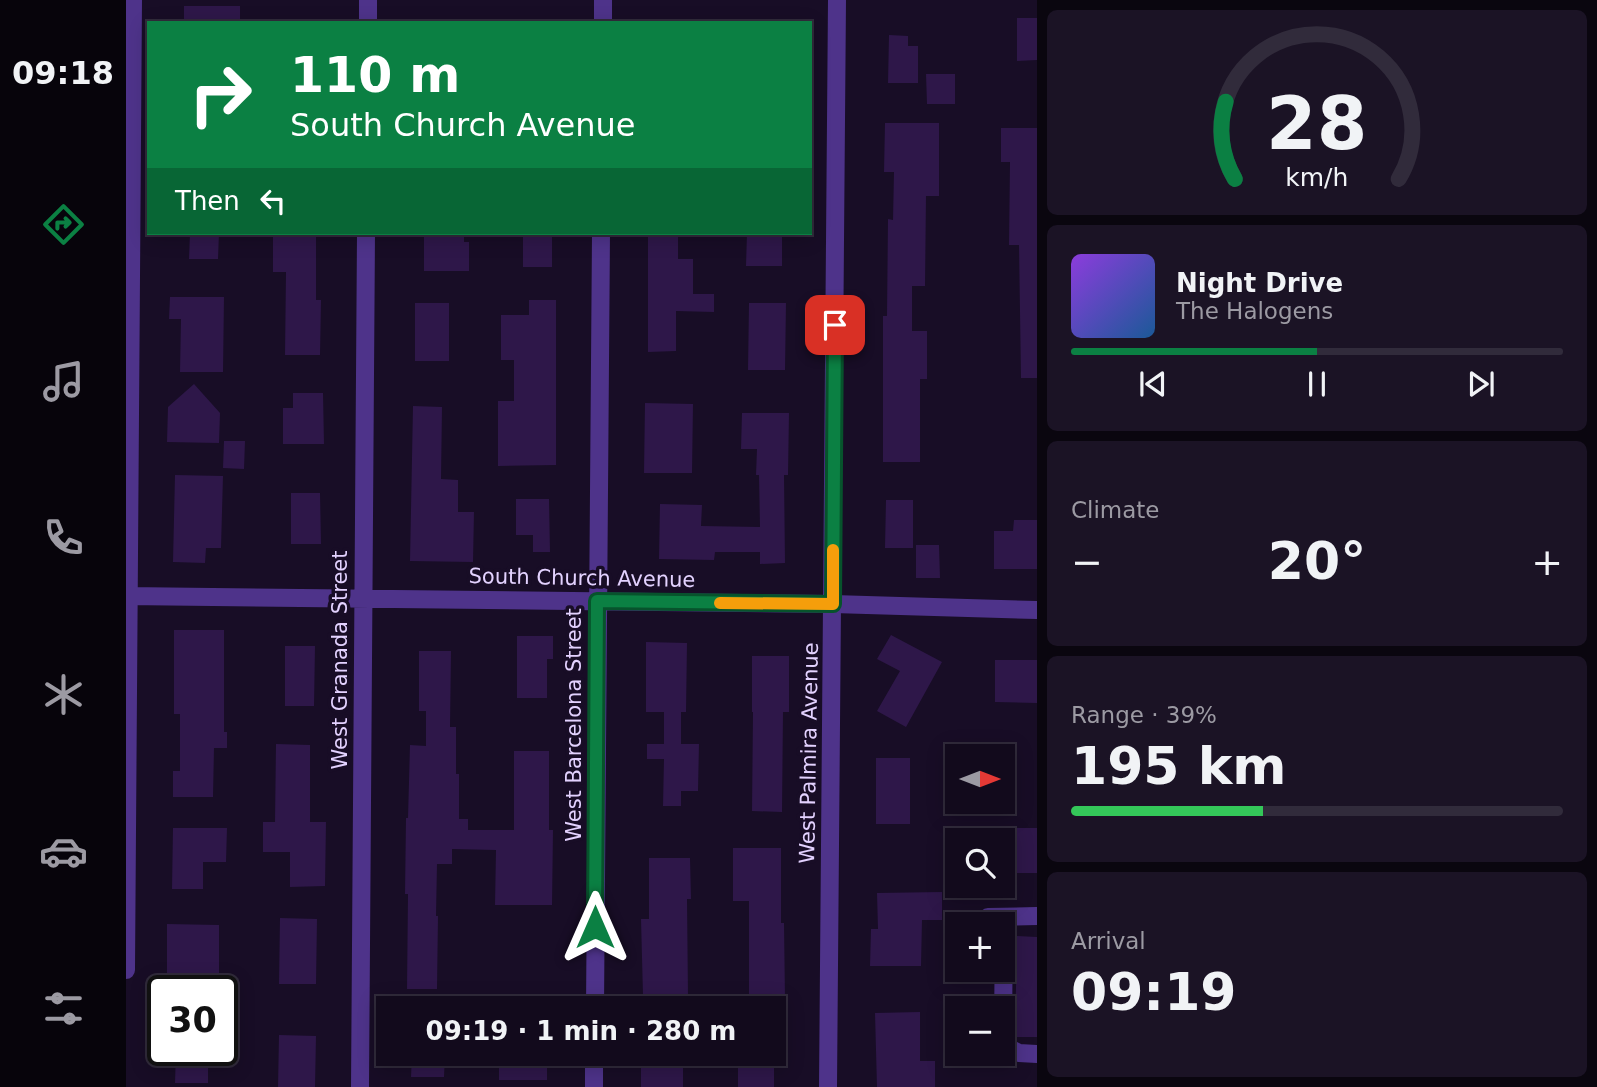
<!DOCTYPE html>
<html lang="en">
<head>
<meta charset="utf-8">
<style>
	body { margin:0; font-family:"DejaVu Sans",sans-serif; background:#1b1325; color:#f1f3f6; height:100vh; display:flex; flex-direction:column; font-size:26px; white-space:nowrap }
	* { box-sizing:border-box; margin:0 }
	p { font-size:23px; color:#9c9aa3 }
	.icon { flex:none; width:38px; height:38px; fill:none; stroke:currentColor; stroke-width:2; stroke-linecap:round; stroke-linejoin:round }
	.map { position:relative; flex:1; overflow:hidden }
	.panel { display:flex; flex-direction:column; gap:10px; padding:10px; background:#0a060f; width:560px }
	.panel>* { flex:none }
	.hud { position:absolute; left:21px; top:21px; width:665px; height:214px; border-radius:0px; box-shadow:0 4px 18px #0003,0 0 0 2px #312b3b; background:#0b8043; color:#fff; overflow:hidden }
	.needle { width:46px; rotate:90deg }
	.controls { position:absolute; left:819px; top:744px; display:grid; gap:14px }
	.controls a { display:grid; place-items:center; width:70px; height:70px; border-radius:0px; background:#120a1c; box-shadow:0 4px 18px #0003,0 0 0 2px #312b3b; font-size:35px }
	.speed { position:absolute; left:21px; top:975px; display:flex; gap:14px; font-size:35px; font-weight:700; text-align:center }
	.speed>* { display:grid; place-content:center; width:91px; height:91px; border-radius:50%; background:#120a1c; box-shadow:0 4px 18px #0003,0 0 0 2px #312b3b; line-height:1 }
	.speed .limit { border:4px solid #111; border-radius:10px; background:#fff; color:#111 }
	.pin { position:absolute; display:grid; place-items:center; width:60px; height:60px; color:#fff; margin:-30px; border-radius:14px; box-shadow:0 4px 10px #0006 }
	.me { position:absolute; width:77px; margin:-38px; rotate:0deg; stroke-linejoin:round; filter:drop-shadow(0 0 5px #0008) }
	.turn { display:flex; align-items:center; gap:24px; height:147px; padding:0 28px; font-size:32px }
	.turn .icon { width:91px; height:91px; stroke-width:2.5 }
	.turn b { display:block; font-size:49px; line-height:60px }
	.then { display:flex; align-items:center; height:66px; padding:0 28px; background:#0003; gap:14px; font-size:26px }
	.big { font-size:52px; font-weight:600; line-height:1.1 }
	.panel .widget { flex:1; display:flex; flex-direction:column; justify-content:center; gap:10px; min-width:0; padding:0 24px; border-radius:10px; background:#1b1325 }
	.panel .dial { align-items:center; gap:0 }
	.dial svg { height:182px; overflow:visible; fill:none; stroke:#312b3b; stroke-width:7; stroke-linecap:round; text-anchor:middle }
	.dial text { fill:#f1f3f6; stroke:none }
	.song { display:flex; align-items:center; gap:21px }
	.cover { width:84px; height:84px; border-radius:10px; background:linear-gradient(135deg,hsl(270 70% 55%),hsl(210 70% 35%)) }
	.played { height:7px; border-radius:4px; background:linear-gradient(90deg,#0b8043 50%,#312b3b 50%) }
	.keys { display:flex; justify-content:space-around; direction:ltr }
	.heat { display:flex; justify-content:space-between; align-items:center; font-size:38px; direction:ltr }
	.charge { height:10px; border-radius:5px; background:linear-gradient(90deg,#34c759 39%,#312b3b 0) }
	.trip { position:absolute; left:250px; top:996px; width:410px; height:70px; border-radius:0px; background:#120a1c; box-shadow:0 4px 18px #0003,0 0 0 2px #312b3b; font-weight:600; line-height:70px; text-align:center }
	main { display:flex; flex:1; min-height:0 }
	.menu { display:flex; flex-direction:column; width:126px; justify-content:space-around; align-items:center; background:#07040b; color:#9c9aa3 }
	.menu .icon { width:49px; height:49px }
	.menu .current { color:#0b8043 }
	.menu b { font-size:32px; color:#f1f3f6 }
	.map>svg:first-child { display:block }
</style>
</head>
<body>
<main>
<nav class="menu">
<b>09:18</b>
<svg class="icon current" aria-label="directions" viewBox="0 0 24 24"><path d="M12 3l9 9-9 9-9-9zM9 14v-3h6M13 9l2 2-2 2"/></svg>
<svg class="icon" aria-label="music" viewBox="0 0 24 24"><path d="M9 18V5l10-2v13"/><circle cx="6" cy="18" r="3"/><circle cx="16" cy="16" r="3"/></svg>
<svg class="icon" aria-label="phone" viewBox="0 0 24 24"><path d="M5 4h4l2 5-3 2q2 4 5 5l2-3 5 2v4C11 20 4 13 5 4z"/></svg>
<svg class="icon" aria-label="climate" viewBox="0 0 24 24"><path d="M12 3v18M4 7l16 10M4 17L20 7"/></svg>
<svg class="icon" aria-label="car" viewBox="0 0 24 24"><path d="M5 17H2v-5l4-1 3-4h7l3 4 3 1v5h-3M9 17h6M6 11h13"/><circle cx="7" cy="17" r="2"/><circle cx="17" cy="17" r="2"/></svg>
<svg class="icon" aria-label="filters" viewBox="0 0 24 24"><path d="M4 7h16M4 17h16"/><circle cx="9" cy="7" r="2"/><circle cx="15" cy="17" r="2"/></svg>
</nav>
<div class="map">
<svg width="911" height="1087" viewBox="0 0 911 1087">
	<rect width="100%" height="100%" fill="#180d26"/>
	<path fill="#2e1749" d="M58 6H114V23H58Z
		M891 18H911V60L891 61Z
		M763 35 782 36V46H792V83H762Z
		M800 74H829V104H801Z
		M759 123H813V196H800L799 286H786V331H801V379H794V462H757V316H761L762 219 767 220 768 172H758Z
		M875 128H911V378H895L893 245H883L884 162H875Z
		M64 233H93L92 259H63Z
		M147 233H190V300H195L194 355H159L160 272H147Z
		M298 233H338V242H343V271H298Z
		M397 233H426V267H397Z
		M522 233H552V259H567V294H588V312L550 311V351L522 352Z
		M621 233H656V266H620Z
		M44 297H98L97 372H54L55 319H43Z
		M403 300H430V465L372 466V401H388V360H375V315H403Z
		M289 303H323V361H289Z
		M623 303H660L659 370H622Z
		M68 384 94 413 93 443 41 442 42 407Z
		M167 393H197L198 444H157V408H167Z
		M519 403 567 404 566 473H518Z
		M287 406 316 407 315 479 332 480V512H348L347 562 284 561Z
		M616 413H663L662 475H658L659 563 634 564V552H589L588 560 533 559 534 504 576 505 575 526 634 527 633 475H630L631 449H615Z
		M98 441H119L118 469 97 468Z
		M49 475 97 476 95 548H80L79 563 47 562Z
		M165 493H194L195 544H165Z
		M390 499H423L424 552H407V535H390Z
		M760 500H787V548H759Z
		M888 520H911V569H868V531H887Z
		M790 545H813L814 578H790Z
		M48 630H98V732H101V748H88L87 797H47V771H54V714H48Z
		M765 635 816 662 780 727 751 711 774 671 751 659Z
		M391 636H427V659H421V698H391Z
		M520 642 561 643 560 712H555V744H573L572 791H555V806H537L538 759H521V744H538V712H520Z
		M159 646H189L188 706H159Z
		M293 651H325L324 727H330V774H333V819H342V830H388V751H423V830H427L426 905H369L370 850 326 849V864H311L310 916H312L311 989H281L282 894H279L280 818H282L284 745 300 746V711H293Z
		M626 656H663V712H657L656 812 626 811 627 712H626Z
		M869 660H911V703L869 702Z
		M150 744 184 745V822H200L199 886 164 887V852H137V822H149Z
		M750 758H784V824H750Z
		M47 828H101L100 862H77V889H46Z
		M877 828H911V873H877Z
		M607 848H655V923H658L659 999 623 1000V901H607Z
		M523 858H564L565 899H561L562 996H517L515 919H523Z
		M816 892V920H796L795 966H744L745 929H752L751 893Z
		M154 918 191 919 190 984H153Z
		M41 924 93 925V990H41Z
		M891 936 911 937V1037H889Z
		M794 1012V1061H809V1087H751L749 1013Z
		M153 1035 190 1036 189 1087H152Z
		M50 1050H82V1083H49Z
		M286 1054H319L318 1077H285Z
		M373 1054H421V1080H373Z
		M515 1054H557V1087H515Z
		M612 1060H648V1087H612Z"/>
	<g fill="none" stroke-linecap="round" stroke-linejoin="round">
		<path stroke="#4e338a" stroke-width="18" d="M242 23V0
			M477 23V0
			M0 596 707 604 911 610
			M862 917 911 916
			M878 917 877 1033 879 1046 893 1053 911 1054
			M0 970 7 0
			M469 1008 475 233
			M234 1087 240 233
			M468 1087V1054
			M702 1087 711 0"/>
	</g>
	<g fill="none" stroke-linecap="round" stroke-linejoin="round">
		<g stroke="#07532c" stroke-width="18">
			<path id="route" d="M469 927 471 601 707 604 709 325"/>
		</g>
		<use href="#route" stroke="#0b8043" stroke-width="12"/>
		<path stroke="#f59e0b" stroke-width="12" d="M594 603 707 604V550"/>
	</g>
	<g text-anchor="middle" stroke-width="7" stroke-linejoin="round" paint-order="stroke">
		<g font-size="21" fill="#e3d2ff" stroke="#180d26">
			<text transform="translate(456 578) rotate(1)" y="7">South Church Avenue</text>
			<text transform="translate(214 660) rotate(-90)" y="7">West Granada Street</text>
			<text transform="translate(448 725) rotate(-90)" y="7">West Barcelona Street</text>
			<text transform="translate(683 753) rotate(-89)" y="7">West Palmira Avenue</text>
		</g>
	</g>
</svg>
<div class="controls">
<a><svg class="needle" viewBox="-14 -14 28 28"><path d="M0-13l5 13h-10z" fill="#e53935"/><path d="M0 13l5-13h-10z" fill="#9c9aa3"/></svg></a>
<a><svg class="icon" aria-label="search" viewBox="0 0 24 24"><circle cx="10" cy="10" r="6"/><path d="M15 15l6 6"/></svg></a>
<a>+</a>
<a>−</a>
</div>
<div class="speed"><div class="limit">30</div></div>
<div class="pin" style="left:709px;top:325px;background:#d93025"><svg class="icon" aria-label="arrive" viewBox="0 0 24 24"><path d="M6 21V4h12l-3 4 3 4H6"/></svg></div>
<svg class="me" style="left:469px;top:927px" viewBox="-20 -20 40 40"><path d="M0-17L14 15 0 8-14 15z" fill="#0b8043" stroke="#fff" stroke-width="4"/></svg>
<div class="trip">09:19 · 1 min · 280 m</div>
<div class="hud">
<div class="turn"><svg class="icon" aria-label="right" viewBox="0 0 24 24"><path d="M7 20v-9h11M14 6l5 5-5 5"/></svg><div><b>110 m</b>South Church Avenue</div></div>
<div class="then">Then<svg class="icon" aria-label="left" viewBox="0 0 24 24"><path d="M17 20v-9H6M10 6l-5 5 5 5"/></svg></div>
</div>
</div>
<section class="panel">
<div class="widget dial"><svg viewBox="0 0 100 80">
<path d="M14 69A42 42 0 1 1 86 69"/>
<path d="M14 69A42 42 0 0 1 10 35" stroke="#0b8043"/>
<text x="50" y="56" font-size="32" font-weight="700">28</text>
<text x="50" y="72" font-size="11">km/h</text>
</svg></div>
<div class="widget">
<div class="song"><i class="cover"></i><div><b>Night Drive</b><p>The Halogens</p></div></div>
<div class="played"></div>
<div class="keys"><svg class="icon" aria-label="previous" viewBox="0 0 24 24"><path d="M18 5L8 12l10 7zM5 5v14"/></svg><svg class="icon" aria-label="pause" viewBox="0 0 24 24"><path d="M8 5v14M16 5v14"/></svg><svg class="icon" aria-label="next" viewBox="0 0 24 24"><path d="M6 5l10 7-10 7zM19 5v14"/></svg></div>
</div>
<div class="widget"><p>Climate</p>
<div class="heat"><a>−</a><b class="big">20°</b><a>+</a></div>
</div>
<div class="widget"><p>Range · 39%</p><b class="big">195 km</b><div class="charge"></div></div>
<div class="widget"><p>Arrival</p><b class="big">09:19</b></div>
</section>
</main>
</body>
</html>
